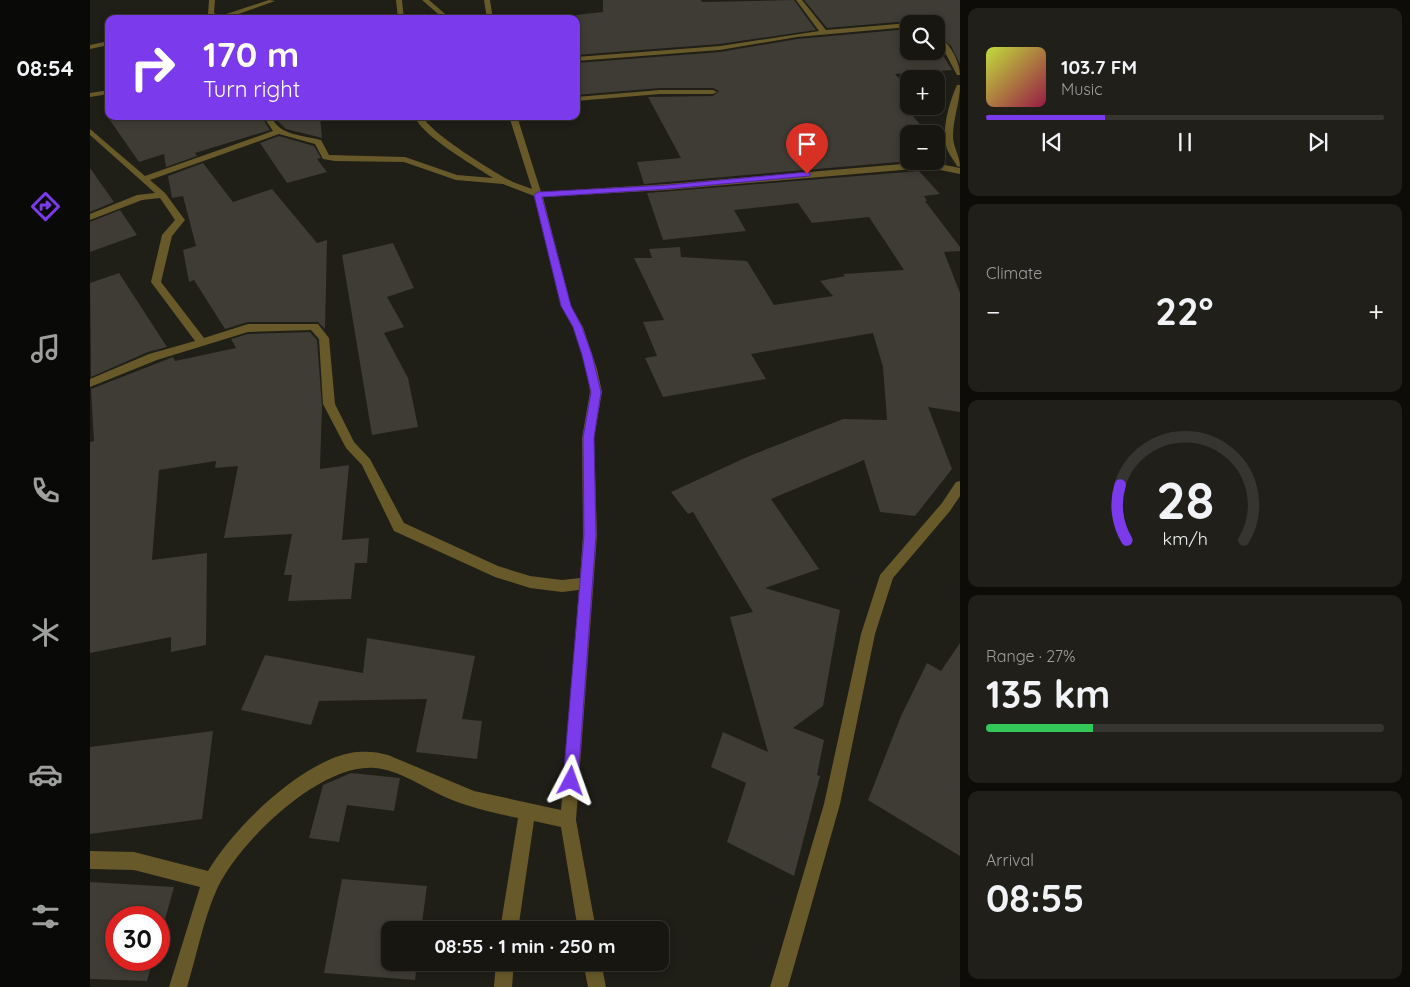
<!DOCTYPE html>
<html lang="en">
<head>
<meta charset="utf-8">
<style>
	body { margin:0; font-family:Quicksand,sans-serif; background:#201f1a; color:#f1f3f6; height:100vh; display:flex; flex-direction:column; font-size:19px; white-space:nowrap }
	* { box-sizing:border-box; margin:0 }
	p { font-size:16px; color:#9e9f9f }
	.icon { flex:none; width:28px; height:28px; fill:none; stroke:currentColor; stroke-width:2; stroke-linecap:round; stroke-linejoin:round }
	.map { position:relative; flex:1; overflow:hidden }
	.drawer { display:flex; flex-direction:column; gap:8px; padding:8px; background:#0d0c09; width:450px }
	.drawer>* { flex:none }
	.guide { position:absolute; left:15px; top:15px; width:475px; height:105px; border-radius:10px; box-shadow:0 2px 8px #0003,0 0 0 1px #363531; background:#7c3aed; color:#fff; overflow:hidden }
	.buttons { position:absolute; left:810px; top:15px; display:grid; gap:10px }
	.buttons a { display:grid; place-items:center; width:45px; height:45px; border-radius:10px; background:#171611; box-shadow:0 2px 8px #0003,0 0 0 1px #363531; font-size:25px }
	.speed { position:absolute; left:15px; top:906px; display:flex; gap:10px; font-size:25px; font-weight:700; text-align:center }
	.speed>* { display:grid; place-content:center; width:65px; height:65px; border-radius:50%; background:#171611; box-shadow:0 2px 8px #0003,0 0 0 1px #363531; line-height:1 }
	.speed .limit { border:8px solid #d22; background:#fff; color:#111 }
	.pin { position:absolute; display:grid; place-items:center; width:42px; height:42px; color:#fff; margin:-51px -21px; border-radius:50% 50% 50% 0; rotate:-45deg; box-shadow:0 0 5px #0007 }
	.pin .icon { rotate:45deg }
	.me { position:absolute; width:55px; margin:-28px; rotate:4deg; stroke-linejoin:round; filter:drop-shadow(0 0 4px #0008) }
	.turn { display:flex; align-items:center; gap:18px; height:105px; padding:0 15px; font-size:22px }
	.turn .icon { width:65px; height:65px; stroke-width:2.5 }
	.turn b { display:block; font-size:35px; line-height:42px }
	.big { font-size:38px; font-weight:700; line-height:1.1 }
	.drawer .card { flex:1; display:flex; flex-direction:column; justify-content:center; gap:8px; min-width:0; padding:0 18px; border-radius:10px; background:#201f1a }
	.drawer .dial { align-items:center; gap:0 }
	.dial svg { height:130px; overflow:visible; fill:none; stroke:#363531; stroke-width:7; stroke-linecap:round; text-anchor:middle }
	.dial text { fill:#f1f3f6; stroke:none }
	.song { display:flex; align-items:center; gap:15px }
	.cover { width:60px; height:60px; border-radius:8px; background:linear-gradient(135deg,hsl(70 70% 55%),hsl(340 70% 35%)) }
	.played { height:5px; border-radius:2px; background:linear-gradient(90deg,#7c3aed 30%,#363531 30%) }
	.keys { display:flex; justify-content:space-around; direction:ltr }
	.heat { display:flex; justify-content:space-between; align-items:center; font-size:28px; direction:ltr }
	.charge { height:8px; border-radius:4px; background:linear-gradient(90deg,#34c759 27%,#363531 0) }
	.trip { position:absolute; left:291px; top:921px; width:288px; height:50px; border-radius:10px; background:#171611; box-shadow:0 2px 8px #0003,0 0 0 1px #363531; font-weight:700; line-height:50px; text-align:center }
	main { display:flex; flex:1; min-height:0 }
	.dock { display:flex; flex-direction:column; width:90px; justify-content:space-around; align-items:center; background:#090907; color:#9e9f9f }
	.dock .icon { width:35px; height:35px }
	.dock .current { color:#7c3aed }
	.dock b { font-size:22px; color:#f1f3f6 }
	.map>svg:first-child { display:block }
</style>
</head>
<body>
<main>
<nav class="dock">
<b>08:54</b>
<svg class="icon current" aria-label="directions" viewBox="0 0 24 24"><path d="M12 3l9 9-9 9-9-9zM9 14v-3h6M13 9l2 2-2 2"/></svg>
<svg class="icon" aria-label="music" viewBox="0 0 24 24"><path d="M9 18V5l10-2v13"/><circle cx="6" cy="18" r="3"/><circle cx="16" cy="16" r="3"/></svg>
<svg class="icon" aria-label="phone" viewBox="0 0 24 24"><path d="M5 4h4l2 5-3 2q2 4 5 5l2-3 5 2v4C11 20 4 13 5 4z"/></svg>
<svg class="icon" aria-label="climate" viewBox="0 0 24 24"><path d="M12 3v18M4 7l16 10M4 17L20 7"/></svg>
<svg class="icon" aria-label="car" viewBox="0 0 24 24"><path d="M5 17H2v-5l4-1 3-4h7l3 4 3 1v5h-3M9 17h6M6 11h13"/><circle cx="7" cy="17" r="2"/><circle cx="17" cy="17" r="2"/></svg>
<svg class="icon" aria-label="filters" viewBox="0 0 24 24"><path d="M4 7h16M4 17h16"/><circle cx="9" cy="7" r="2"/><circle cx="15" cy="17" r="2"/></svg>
</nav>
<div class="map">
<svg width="870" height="987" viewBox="0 0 870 987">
	<rect width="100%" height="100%" fill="#1f1e17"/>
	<path fill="#3e3c34" d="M513 0H611L612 2 704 0 726 30 630 44 486 55V15L513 12Z
		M714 0H870V64L861 46 846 33V24H823L819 21 737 28Z
		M819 29V51H846V44L862 70 805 74 819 88V112L839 134H819V156H815L820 161 554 184 547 162 591 158 558 97 623 96 629 91 623 88H570L486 95V63L630 52 707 39Z
		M17 116H171L180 130 105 153 107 156 76 167 74 154 49 162Z
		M183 116H230L232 138 196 129Z
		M189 136 224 146 231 158 227 159 237 172 197 183 170 143Z
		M113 163 143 202 182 189 227 243 237 240 235 329 228 322H158L135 329 104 280 99 282 93 250 106 246 93 196 82 198 78 176Z
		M0 168 24 202 0 212Z
		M829 171 850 194 834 196 837 201H835L870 247V251L854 252 870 293V412L838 407 862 469 825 516 790 512 774 460 681 499 729 569 675 588 750 610 733 706 703 728 734 740 727 775 730 776 704 876 637 842 656 783 621 767 633 732 678 752 640 617 663 612 603 512 598 514 581 492 657 457 753 419 797 420 793 367 783 333 661 354 676 379 573 397 555 358 567 356 553 322 574 320 544 258H562L559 249 590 247 591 257 657 261 684 305 743 296 730 281 755 276 753 274 814 270 779 217 722 223 708 203 644 210 656 231 573 240 557 193Z
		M30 210 47 235 0 252V222Z
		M303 243 324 288 297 297 314 327 294 333 318 378 328 427 282 435 252 255Z
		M29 273 77 347 58 352 1 377 0 283Z
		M220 332 227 340 232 406 230 469 259 465 252 540 279 538 277 563H265L261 599 198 601 202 575H194L202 534 134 538 148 466 125 468 126 461 69 470 62 560 117 553 116 645 81 652V637L0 653V442L4 441 1 389 83 357 85 361 146 348 141 339 158 334Z
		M277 638 385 656 372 719 392 721 387 759 326 752 337 699 229 701 221 725 151 710 175 655 273 673Z
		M870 643V856L778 800 811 716 837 663 851 671Z
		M123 731 112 819 0 834V747Z
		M261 773 310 778 304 811 257 805 249 842 219 838 233 785Z
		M252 879 337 886 331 930H300V962H327L325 980 234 973Z
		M0 882 84 887 69 941V918H26V960H63L57 981 0 979Z"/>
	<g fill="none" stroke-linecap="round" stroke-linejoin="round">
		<path fill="#675929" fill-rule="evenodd" d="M119 0H125L124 13 130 16 179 0 185 1 135 19H124L118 14Z
			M306 0H312L314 19H308Z
			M332 0H339L361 19H354Z
			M394 0H400L403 19H397Z
			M706 0H712L736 30 819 23 821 24H819V27L707 37 630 50 486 61V57L630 46 729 31Z
			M846 35C859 41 870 61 870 75H867L851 45 846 41Z
			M19 41V45L0 49V45Z
			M867 85H870C870 102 863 119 863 136 863 148 870 155 870 167L867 166C864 160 859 155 857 149 851 130 859 103 867 85Z
			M19 90V94L0 97V93Z
			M570 90H623L627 92 623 94H570L486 101V97Z
			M173 116H181C189 136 213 135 231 140L239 155 315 157 367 175 403 178C385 166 330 135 325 116H333C337 131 401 170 417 179 424 183 434 186 442 189L419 116H427L451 192 577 184 824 163H845L870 168V174L845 169H824L577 190 453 197 481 306 493 327 507 369 512 392 504 438 507 535 486 820 506 930H488L471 827 444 821 428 930H410L428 818C403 813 378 807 355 797 333 787 309 770 285 768 230 763 149 842 127 889 113 920 107 955 97 987H79L110 887 44 870 0 869V851L44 852 118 871C143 828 215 757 267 752 278 751 288 752 298 755L384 791 471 810 489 590 472 592 440 588 405 577 304 531 272 465 256 448 233 404 229 339 221 330 158 332 67 360 0 387V379L59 354 105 341 61 282 72 235 85 220 70 198 52 200 0 220V214L47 195 65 193 0 135V129L55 176 183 131ZM189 134 225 144 233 159 245 161 314 162 366 180 413 184 444 196 471 306 483 327 497 369 500 392 492 438 493 535 490 578 472 580 440 576 408 566 314 523 280 459 264 442 245 404 239 338 228 324H158L114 338 71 282 82 236 95 220 75 193 60 180Z
			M870 481V496L860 511 803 578 785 634 750 804 698 987H680L734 804 771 634 790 575 852 503 866 482Z
			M406 962H424L422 987H404Z
			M493 962H511L516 987H498Z"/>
	</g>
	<path fill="#7c3aed" stroke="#51269a" d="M717 172 720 173V176L578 189 452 197 481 306 492 327 502 355 511 392 504 438 506 535 488 781 486 786 481 788 476 786 473 781 494 535 493 438 501 392 492 355 483 327 471 306 444 195 448 192 578 185Z"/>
</svg>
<div class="buttons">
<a><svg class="icon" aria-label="search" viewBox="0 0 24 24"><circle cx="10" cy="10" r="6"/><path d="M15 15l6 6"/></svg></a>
<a>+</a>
<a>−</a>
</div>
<div class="speed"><div class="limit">30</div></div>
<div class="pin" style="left:717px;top:174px;background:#d93025"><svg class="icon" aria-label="arrive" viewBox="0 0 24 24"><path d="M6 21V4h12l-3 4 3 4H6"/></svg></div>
<svg class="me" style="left:481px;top:781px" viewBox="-20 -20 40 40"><path d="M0-17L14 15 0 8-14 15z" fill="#7c3aed" stroke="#fff" stroke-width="4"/></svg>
<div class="trip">08:55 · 1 min · 250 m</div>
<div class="guide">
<div class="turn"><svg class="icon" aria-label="right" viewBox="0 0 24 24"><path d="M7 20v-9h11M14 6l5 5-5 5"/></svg><div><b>170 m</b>Turn right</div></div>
</div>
</div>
<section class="drawer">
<div class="card">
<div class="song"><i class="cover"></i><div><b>103.7 FM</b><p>Music</p></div></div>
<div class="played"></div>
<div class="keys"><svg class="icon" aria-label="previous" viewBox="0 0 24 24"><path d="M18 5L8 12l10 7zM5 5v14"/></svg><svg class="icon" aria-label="pause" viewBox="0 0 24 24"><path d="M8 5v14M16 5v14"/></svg><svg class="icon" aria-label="next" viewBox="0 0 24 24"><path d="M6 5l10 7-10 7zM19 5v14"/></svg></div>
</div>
<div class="card"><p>Climate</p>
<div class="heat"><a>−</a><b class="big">22°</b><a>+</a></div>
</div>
<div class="card dial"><svg viewBox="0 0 100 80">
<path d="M14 69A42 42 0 1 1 86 69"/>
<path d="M14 69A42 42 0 0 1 10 35" stroke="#7c3aed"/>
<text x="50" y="56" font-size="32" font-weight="700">28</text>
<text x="50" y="72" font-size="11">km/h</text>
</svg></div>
<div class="card"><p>Range · 27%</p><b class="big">135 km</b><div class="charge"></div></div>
<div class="card"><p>Arrival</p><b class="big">08:55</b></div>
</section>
</main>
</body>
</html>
